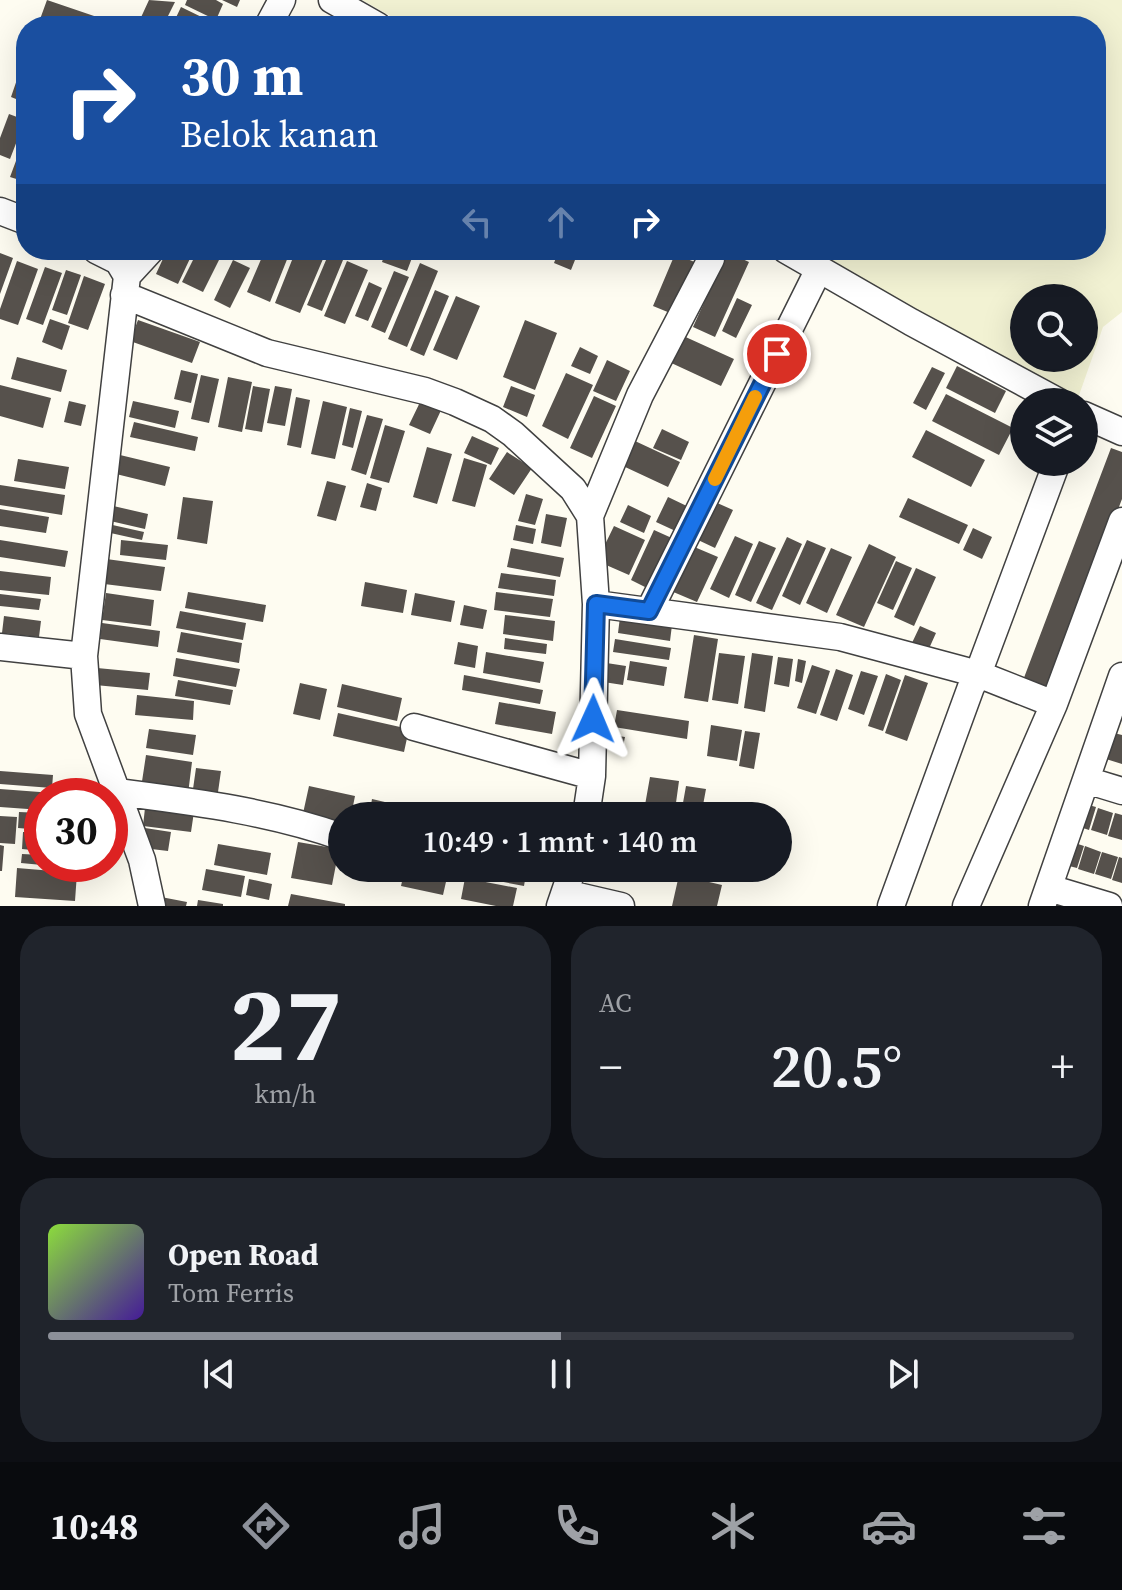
<!DOCTYPE html>
<html lang="id">
<head>
<meta charset="utf-8">
<style>
	body { margin:0; font-family:"Source Serif 4",serif; background:#20242c; color:#f1f3f6; height:100vh; display:flex; flex-direction:column; font-size:30px; white-space:nowrap }
	* { box-sizing:border-box; margin:0 }
	p { font-size:26px; color:#9ea1a6 }
	.icon { flex:none; width:44px; height:44px; fill:none; stroke:currentColor; stroke-width:2; stroke-linecap:round; stroke-linejoin:round }
	.map { position:relative; height:906px; overflow:hidden }
	.side { display:flex; flex-direction:column; gap:20px; padding:20px; background:#0d0f14; flex:1 }
	.side>* { flex:none }
	.top-card { position:absolute; left:16px; top:16px; width:1090px; height:244px; border-radius:32px; box-shadow:0 8px 32px #0002; background:#1a4fa0; color:#fff; overflow:hidden }
	.fabs { position:absolute; left:1010px; top:284px; display:grid; gap:16px }
	.fabs a { display:grid; place-items:center; width:88px; height:88px; border-radius:50%; background:#171b24; box-shadow:0 8px 32px #0002; font-size:40px }
	.speed { position:absolute; left:24px; top:778px; display:flex; gap:16px; font-size:40px; font-weight:700; text-align:center }
	.speed>* { display:grid; place-content:center; width:104px; height:104px; border-radius:50%; background:#171b24; box-shadow:0 8px 32px #0002; line-height:1 }
	.speed .limit { border:12px solid #d22; background:#fff; color:#111 }
	.pin { position:absolute; display:grid; place-items:center; width:68px; height:68px; color:#fff; margin:-34px; border:4px solid #fff; border-radius:50%; box-shadow:0 2px 8px #0007 }
	.me { position:absolute; width:88px; margin:-44px; rotate:1deg; stroke-linejoin:round; filter:drop-shadow(0 0 6px #0008) }
	.turn { display:flex; align-items:center; gap:28px; height:168px; padding:0 32px; font-size:36px }
	.turn .icon { width:104px; height:104px; stroke-width:2.5 }
	.turn b { display:block; font-size:56px; line-height:68px }
	.lanes { display:flex; align-items:center; height:76px; padding:0 32px; background:#0003; justify-content:center; gap:40px; direction:ltr }
	.lanes .off { opacity:.35 }
	.big { font-size:60px; font-weight:600; line-height:1.1 }
	.side .card { flex:1; display:flex; flex-direction:column; justify-content:center; gap:12px; min-width:0; padding:0 28px; border-radius:32px; background:#20242c }
	.side .dial { align-items:center; gap:0 }
	.dial b { font-size:104px; line-height:1 }
	.song { display:flex; align-items:center; gap:24px }
	.cover { width:96px; height:96px; border-radius:12px; background:linear-gradient(135deg,hsl(90 70% 55%),hsl(260 70% 35%)) }
	.played { height:8px; border-radius:4px; background:linear-gradient(90deg,#8c9099 50%,#363941 50%) }
	.keys { display:flex; justify-content:space-around; direction:ltr }
	.heat { display:flex; justify-content:space-between; align-items:center; font-size:44px; direction:ltr }
	.side .tiles { flex:1; display:grid; gap:20px; grid-template-columns:1fr 1fr }
	.card:last-child { grid-column:span 2 }
	.trip { position:absolute; left:328px; top:802px; width:464px; height:80px; border-radius:40px; background:#171b24; box-shadow:0 8px 32px #0002; font-weight:600; line-height:80px; text-align:center }
	.menu { display:flex; height:128px; justify-content:space-around; align-items:center; background:#090b0e; color:#9ea1a6 }
	.menu .icon { width:56px; height:56px }
	.menu .active { color:#8c9099 }
	.menu b { font-size:36px; color:#f1f3f6 }
	.map>svg:first-child { display:block }
</style>
</head>
<body>
<div class="map">
<svg width="1122" height="906" viewBox="0 0 1122 906">
	<rect width="100%" height="100%" fill="#fefcf1"/>
	<path fill="#f2f2d3" fill-rule="evenodd" d="M362 0H1122V312L1103 327 1077 401 807 250H1096V26H408ZM1024 298H1084V358H1024Z"/>
	<path fill="#56514c" d="M47 0 97 17 94 26H49L39 22Z
		M149 0 175 2 163 26H137Z
		M187 0H216L223 4 216 20 185 5Z
		M222 0H240L237 7Z
		M181 7 220 26H172Z
		M23 62 26 63V103L11 97Z
		M9 114 25 120 10 159 0 155V138Z
		M26 134V182L10 177Z
		M167 250H194L178 284 156 274Z
		M198 250H224L203 292 182 282Z
		M265 250 288 257 270 302 247 292Z
		M296 250 323 259 300 313 275 303Z
		M386 250H415L407 271 382 262Z
		M559 250H579L571 270 554 263Z
		M727 252 749 262 715 337 693 327Z
		M0 253 13 258 0 294Z
		M329 253 343 260 322 311 307 305Z
		M675 254 697 263 675 315 653 306Z
		M233 260 250 268 230 308 214 300Z
		M17 261 38 269 18 325 0 319V309Z
		M347 261 368 270 345 324 324 316Z
		M420 263 438 271 407 347 388 339Z
		M45 267 62 273 43 325 26 319Z
		M66 270 81 275 67 315 52 310Z
		M394 271 409 277 385 333 371 327Z
		M84 276 105 284 88 330 68 323Z
		M369 282 382 288 368 321 355 316Z
		M435 290 449 296 424 356 410 350Z
		M456 296 480 306 457 360 433 350Z
		M737 298 752 305 736 338 722 331Z
		M50 319 70 326 62 350 42 342Z
		M138 320 200 342 192 363 130 341Z
		M525 320 557 333 535 390 503 377Z
		M679 334 734 359 721 386 667 361Z
		M580 347 598 356 590 374 571 366Z
		M17 357 67 370 61 392 11 379Z
		M607 360 630 371 616 401 593 391Z
		M957 366 1006 391 995 413 946 388Z
		M932 367 945 373 926 410 913 403Z
		M181 370 198 374 191 403 174 399Z
		M566 373 593 385 568 439 542 426Z
		M201 375 219 379 209 423 191 419Z
		M228 377 252 382 242 432 218 427Z
		M0 385 51 398 43 428 0 416Z
		M253 386 270 389 262 432 245 429Z
		M275 386 292 389 285 426 267 423Z
		M511 386 535 395 527 417 503 407Z
		M946 394 1013 428 999 455 932 421Z
		M423 396 443 406 430 434 409 425Z
		M594 396 616 406 592 458 570 448Z
		M296 397 310 400 301 448 287 445Z
		M69 401 86 405 81 426 64 422Z
		M133 401 179 411 175 428 129 417Z
		M323 401 347 407 335 459 311 454Z
		M350 408 362 411 353 448 342 445Z
		M367 415 383 419 366 475 351 470Z
		M134 422 198 437 195 451 130 437Z
		M385 425 405 431 389 483 370 478Z
		M662 429 689 442 681 460 653 448Z
		M926 430 985 460 971 487 912 457Z
		M472 436 499 448 491 465 464 453Z
		M635 441 680 462 668 487 623 466Z
		M427 447 452 454 437 504 413 497Z
		M1111 448 1122 452V499L1048 693 1022 683Z
		M507 452 532 468 514 495 489 479Z
		M120 455 170 467 165 486 116 474Z
		M464 458 487 465 475 507 452 501Z
		M18 459 69 467 65 489 14 481Z
		M327 481 346 486 336 521 317 516Z
		M367 483 382 488 376 511 360 507Z
		M0 485 65 495 62 515 0 505Z
		M526 494 543 499 535 525 518 521Z
		M183 497 213 501 207 544 177 539Z
		M668 497 693 509 682 534 656 522Z
		M908 498 968 525 959 544 899 517Z
		M715 502 733 510 715 548 698 540Z
		M109 505 148 514 145 529 106 520Z
		M628 505 651 516 644 533 620 522Z
		M0 509 49 517 46 533 0 526Z
		M546 514 567 518 561 547 541 543Z
		M108 524 144 532 142 540 106 532Z
		M516 525 536 529 533 544 513 540Z
		M614 526 645 540 629 575 597 561Z
		M973 528 992 537 982 559 963 550Z
		M654 530 674 539 651 590 631 580Z
		M735 536 753 544 729 598 710 589Z
		M787 537 802 544 772 610 756 603Z
		M0 540 68 551 65 567 0 557Z
		M121 540 168 545 166 560 120 555Z
		M807 540 826 548 800 605 782 596Z
		M759 541 776 548 751 602 735 595Z
		M869 544 896 557 864 627 836 615Z
		M692 546 718 557 697 602 671 591Z
		M511 548 564 558 560 577 507 567Z
		M831 548 852 557 827 613 806 603Z
		M99 558 165 567 161 591 96 583Z
		M896 561 912 568 893 610 877 603Z
		M916 568 936 577 914 626 894 617Z
		M0 571 51 577 49 595 0 590Z
		M501 573 556 580 554 596 498 588Z
		M365 582 407 590 403 613 361 606Z
		M188 592 266 605 263 622 185 608Z
		M496 592 553 599 550 617 494 610Z
		M106 593 154 600 151 626 102 620Z
		M415 593 455 601 451 622 411 615Z
		M0 594 41 599 39 610 0 606Z
		M464 605 487 610 483 629 460 625Z
		M180 611 246 623 243 640 176 628Z
		M505 615 555 621 553 641 503 634Z
		M4 616 41 621 39 637 2 633Z
		M620 617 672 625 670 641 618 633Z
		M102 623 160 631 158 647 100 639Z
		M920 626 936 633 927 653 911 645Z
		M181 632 242 643 239 663 177 652Z
		M694 635 718 639 708 702 684 698Z
		M505 638 547 644 546 654 504 649Z
		M615 639 671 648 669 660 613 652Z
		M458 642 478 646 475 668 454 664Z
		M486 652 544 662 540 683 483 673Z
		M719 653 745 656 738 704 712 700Z
		M752 653 773 656 765 712 744 708Z
		M778 657 793 659 789 687 774 684Z
		M176 658 240 669 236 687 173 676Z
		M798 659 806 661 802 683 795 681Z
		M630 661 667 667 664 686 627 680Z
		M600 662 626 666 623 685 597 681Z
		M812 665 830 671 816 714 797 708Z
		M97 668 150 673 148 690 95 685Z
		M836 669 853 675 837 721 820 715Z
		M861 671 878 676 864 715 848 709Z
		M886 674 901 680 883 731 868 726Z
		M464 675 543 690 540 704 462 690Z
		M905 675 928 683 907 741 885 733Z
		M178 680 233 690 230 705 175 696Z
		M300 683 327 689 320 720 293 714Z
		M342 684 402 698 397 721 337 707Z
		M137 695 194 701 193 720 135 715Z
		M499 702 556 712 552 734 495 724Z
		M617 710 689 721 687 739 614 727Z
		M338 713 409 729 404 752 333 736Z
		M711 725 742 730 737 761 707 756Z
		M149 729 196 735 193 755 146 748Z
		M745 731 760 733 754 769 739 766Z
		M599 733 625 737 622 751 596 747Z
		M1114 733 1122 735V764L1106 759Z
		M146 755 192 762 188 794 141 788Z
		M196 768 221 771 217 799 192 796Z
		M0 771 53 775 52 788 0 784Z
		M650 777 679 781 675 810 645 805Z
		M309 786 355 796 351 816H342V827L302 818Z
		M686 786 706 789 701 816 681 814Z
		M0 789 53 793 52 796H42V810L0 807Z
		M146 799 195 805 191 832 143 826Z
		M372 799 402 806 400 816H369Z
		M1081 803 1096 807 1089 830 1074 825Z
		M1098 808 1113 813 1107 835 1091 830Z
		M19 812 42 813V830L18 828Z
		M1115 813 1122 815V840L1108 836Z
		M0 816 17 817 15 844 0 843Z
		M145 828 171 832 168 851 143 848Z
		M23 832 42 833V851L22 849Z
		M1069 841 1084 846 1077 868 1061 864Z
		M298 842 339 849 332 885 291 878Z
		M218 844 271 853 267 875 214 865Z
		M0 845 4 846 2 871H0Z
		M1085 846 1101 852 1094 874 1078 869Z
		M1102 852 1118 857 1111 879 1095 874Z
		M22 854 42 855V865L21 863Z
		M1119 857 1122 858V883L1112 880Z
		M17 868 77 873 75 901 15 897Z
		M405 868H423L448 873 443 895 401 886Z
		M491 868H527L524 886 488 879Z
		M206 869 245 876 241 897 202 890Z
		M679 875 722 885 717 906H672Z
		M465 878 517 888 513 906H496L461 899Z
		M249 879 272 884 269 900 246 895Z
		M291 894 345 904V906H288Z
		M161 897 187 902 186 906H160Z
		M198 900 223 904V906H197Z"/>
	<g fill="none" stroke-linecap="round" stroke-linejoin="round">
		<g stroke="#414141" stroke-width="29">
			<path id="minor" d="M332 0 378 26
				M268 26 282 0
				M0 211 26 221
				M96 250 118 261 127 276 84 656 88 714 142 860 152 906
				M786 250 911 322 1059 402
				M127 276 151 250
				M124 295 267 353 425 391 455 402 492 419 513 434 573 489 590 516 596 604 592 776 586 816
				M1084 415 1122 432
				M590 516 640 395 711 259
				M596 604 840 637 978 674 1057 462
				M649 611 819 269
				M0 647 84 656
				M1054 704 1122 521
				M414 727 592 776
				M1086 780 1122 791
				M117 792C194 802 269 811 342 837
				M1049 888 1109 906
				M565 893 621 906
				M560 906 573 868
				M891 906 971 687 978 674 1054 704 966 906
				M1042 906 1122 676"/>
		</g>
		<use href="#minor" stroke="#fff" stroke-width="26"/>
	</g>
	<g fill="none" stroke-linecap="round" stroke-linejoin="round">
		<g stroke="#114b97" stroke-width="20">
			<path id="route" d="M593 719 596 604 649 611 777 354"/>
		</g>
		<use href="#route" stroke="#1a73e8" stroke-width="14"/>
		<path stroke="#f59e0b" stroke-width="14" d="M715 479 755 397"/>
	</g>
</svg>
<div class="fabs">
<a><svg class="icon" aria-label="search" viewBox="0 0 24 24"><circle cx="10" cy="10" r="6"/><path d="M15 15l6 6"/></svg></a>
<a><svg class="icon" aria-label="layers" viewBox="0 0 24 24"><path d="M12 4l9 5-9 5-9-5zM3 14l9 5 9-5"/></svg></a>
</div>
<div class="speed"><div class="limit">30</div></div>
<div class="pin" style="left:777px;top:354px;background:#d93025"><svg class="icon" aria-label="arrive" viewBox="0 0 24 24"><path d="M6 21V4h12l-3 4 3 4H6"/></svg></div>
<svg class="me" style="left:593px;top:719px" viewBox="-20 -20 40 40"><path d="M0-17L14 15 0 8-14 15z" fill="#1a73e8" stroke="#fff" stroke-width="4"/></svg>
<div class="trip">10:49 · 1 mnt · 140 m</div>
<div class="top-card">
<div class="turn"><svg class="icon" aria-label="right" viewBox="0 0 24 24"><path d="M7 20v-9h11M14 6l5 5-5 5"/></svg><div><b>30 m</b>Belok kanan</div></div>
<div class="lanes"><svg class="icon off" aria-label="left" viewBox="0 0 24 24"><path d="M17 20v-9H6M10 6l-5 5 5 5"/></svg><svg class="icon off" aria-label="ahead" viewBox="0 0 24 24"><path d="M12 20V5M6 11l6-6 6 6"/></svg><svg class="icon" aria-label="right" viewBox="0 0 24 24"><path d="M7 20v-9h11M14 6l5 5-5 5"/></svg></div>
</div>
</div>
<section class="side">
<div class="tiles">
<div class="card dial"><b>27</b><p>km/h</p></div>
<div class="card"><p>AC</p>
<div class="heat"><a>−</a><b class="big">20.5°</b><a>+</a></div>
</div>
<div class="card">
<div class="song"><i class="cover"></i><div><b>Open Road</b><p>Tom Ferris</p></div></div>
<div class="played"></div>
<div class="keys"><svg class="icon" aria-label="previous" viewBox="0 0 24 24"><path d="M18 5L8 12l10 7zM5 5v14"/></svg><svg class="icon" aria-label="pause" viewBox="0 0 24 24"><path d="M8 5v14M16 5v14"/></svg><svg class="icon" aria-label="next" viewBox="0 0 24 24"><path d="M6 5l10 7-10 7zM19 5v14"/></svg></div>
</div>
</div>
</section>
<nav class="menu">
<b>10:48</b>
<svg class="icon active" aria-label="directions" viewBox="0 0 24 24"><path d="M12 3l9 9-9 9-9-9zM9 14v-3h6M13 9l2 2-2 2"/></svg>
<svg class="icon" aria-label="music" viewBox="0 0 24 24"><path d="M9 18V5l10-2v13"/><circle cx="6" cy="18" r="3"/><circle cx="16" cy="16" r="3"/></svg>
<svg class="icon" aria-label="phone" viewBox="0 0 24 24"><path d="M5 4h4l2 5-3 2q2 4 5 5l2-3 5 2v4C11 20 4 13 5 4z"/></svg>
<svg class="icon" aria-label="climate" viewBox="0 0 24 24"><path d="M12 3v18M4 7l16 10M4 17L20 7"/></svg>
<svg class="icon" aria-label="car" viewBox="0 0 24 24"><path d="M5 17H2v-5l4-1 3-4h7l3 4 3 1v5h-3M9 17h6M6 11h13"/><circle cx="7" cy="17" r="2"/><circle cx="17" cy="17" r="2"/></svg>
<svg class="icon" aria-label="filters" viewBox="0 0 24 24"><path d="M4 7h16M4 17h16"/><circle cx="9" cy="7" r="2"/><circle cx="15" cy="17" r="2"/></svg>
</nav>
</body>
</html>
